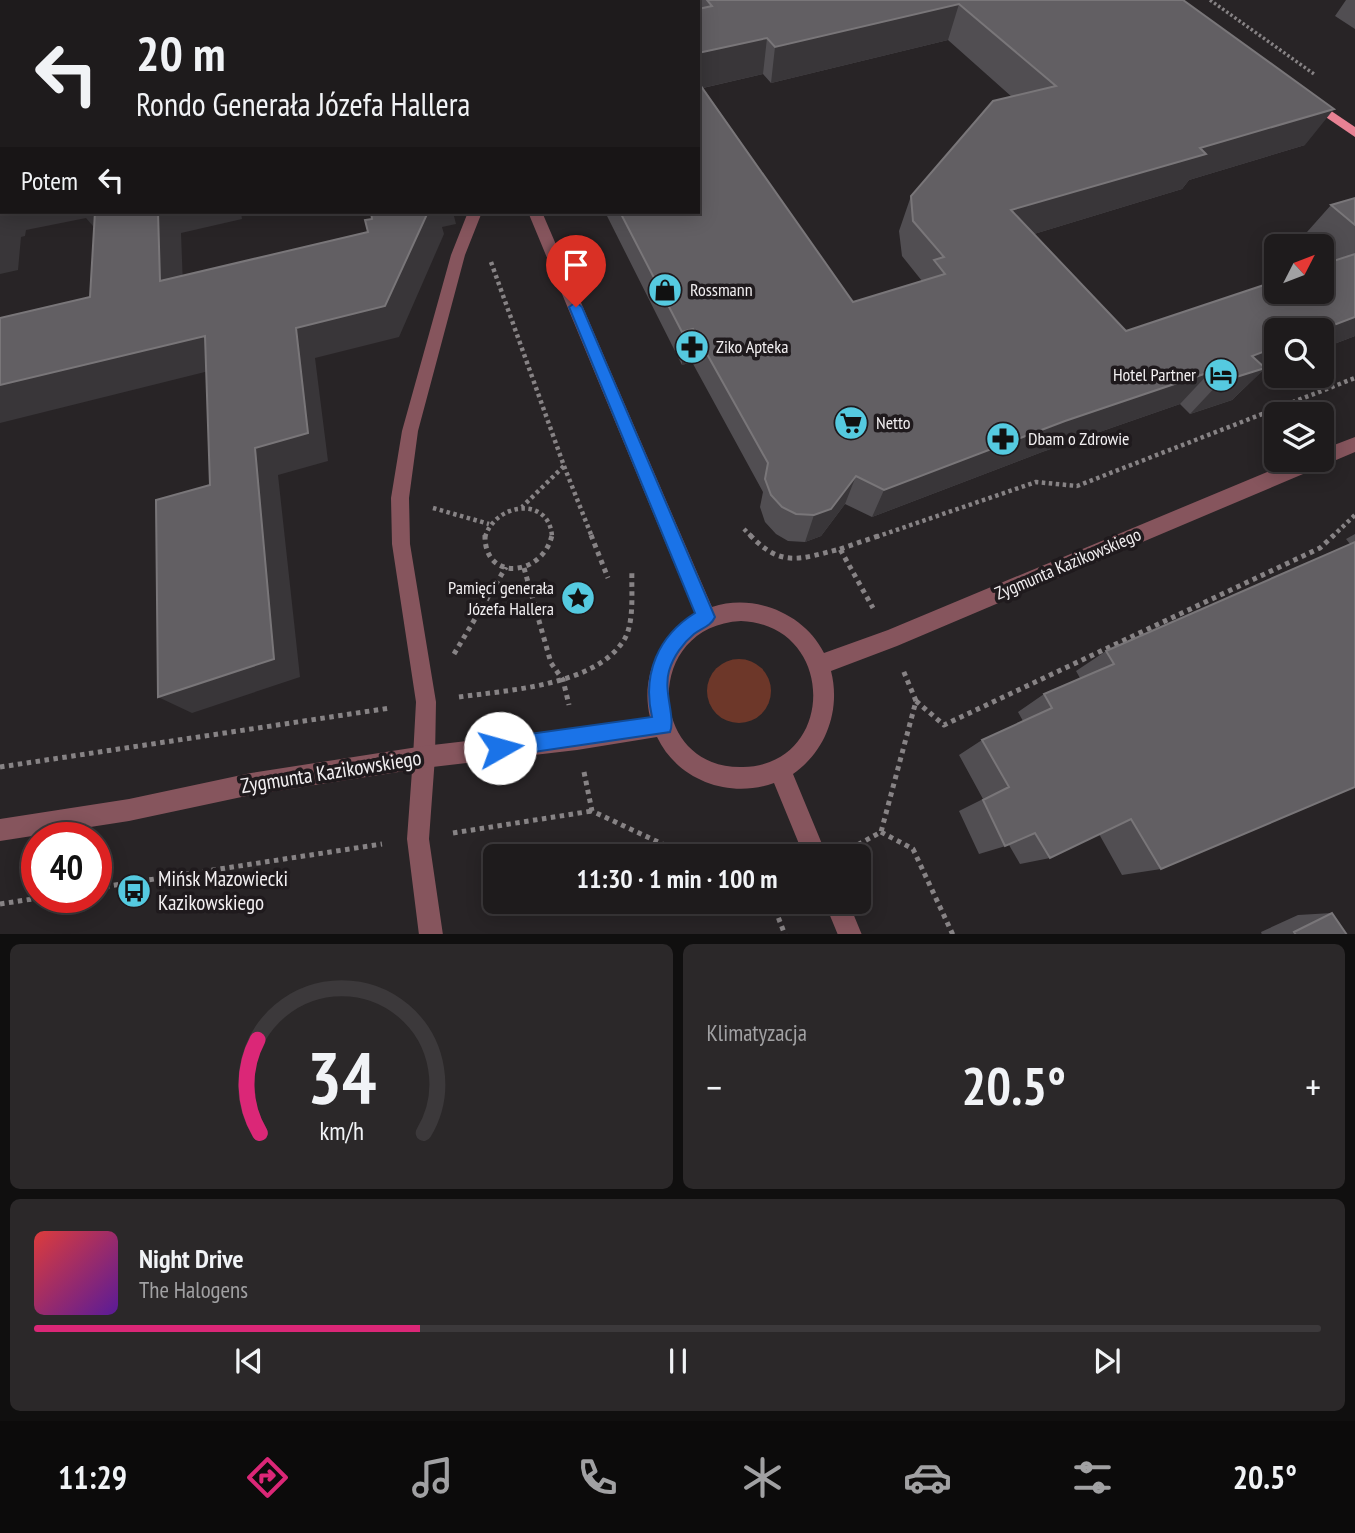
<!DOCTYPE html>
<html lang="pl">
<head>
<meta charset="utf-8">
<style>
	body { margin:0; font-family:"PT Sans Narrow",sans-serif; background:#2b2829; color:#f1f3f6; height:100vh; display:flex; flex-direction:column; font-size:26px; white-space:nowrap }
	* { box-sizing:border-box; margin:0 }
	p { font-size:23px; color:#a1a1a3 }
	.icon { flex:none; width:38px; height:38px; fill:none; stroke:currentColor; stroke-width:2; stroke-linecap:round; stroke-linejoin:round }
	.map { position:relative; height:934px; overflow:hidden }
	.side { display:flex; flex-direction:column; gap:10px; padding:10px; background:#100f0f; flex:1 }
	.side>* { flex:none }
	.guide { position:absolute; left:0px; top:0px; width:700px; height:214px; box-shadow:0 4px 18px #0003,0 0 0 2px #3c393b; background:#1e1b1c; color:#f1f3f6; overflow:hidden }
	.needle { width:46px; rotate:48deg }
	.fabs { position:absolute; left:1264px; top:234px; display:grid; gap:14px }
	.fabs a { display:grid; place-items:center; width:70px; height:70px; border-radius:10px; background:#1e1b1c; box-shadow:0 4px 18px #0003,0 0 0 2px #3c393b; font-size:35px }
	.speed { position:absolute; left:21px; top:822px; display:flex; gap:14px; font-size:35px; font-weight:700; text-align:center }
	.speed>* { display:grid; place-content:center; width:91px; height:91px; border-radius:50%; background:#1e1b1c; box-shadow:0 4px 18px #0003,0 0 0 2px #3c393b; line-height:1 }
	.speed .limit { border:10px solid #d22; background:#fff; color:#111 }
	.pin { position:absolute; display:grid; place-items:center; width:60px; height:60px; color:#fff; margin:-72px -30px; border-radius:50% 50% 50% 0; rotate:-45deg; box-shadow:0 0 7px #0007 }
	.pin .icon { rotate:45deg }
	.me { position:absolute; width:77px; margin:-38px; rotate:83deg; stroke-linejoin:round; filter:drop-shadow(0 0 5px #0008) }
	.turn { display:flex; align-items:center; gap:24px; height:147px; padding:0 21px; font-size:32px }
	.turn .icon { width:91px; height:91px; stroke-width:2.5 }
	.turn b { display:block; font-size:49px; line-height:60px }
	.then { display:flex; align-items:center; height:66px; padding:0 21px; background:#0003; gap:14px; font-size:26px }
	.big { font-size:52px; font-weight:700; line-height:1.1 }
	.side .widget { flex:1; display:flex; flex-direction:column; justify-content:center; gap:10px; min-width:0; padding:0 24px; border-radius:10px; background:#2b2829 }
	.side .dial { align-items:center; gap:0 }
	.dial svg { height:182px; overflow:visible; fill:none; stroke:#3c393b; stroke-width:7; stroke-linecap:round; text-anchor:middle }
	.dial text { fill:#f1f3f6; stroke:none }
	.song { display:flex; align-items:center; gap:21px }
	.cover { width:84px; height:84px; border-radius:10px; background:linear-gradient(135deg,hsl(0 70% 55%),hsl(270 70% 35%)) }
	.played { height:7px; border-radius:4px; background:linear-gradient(90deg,#db2777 30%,#3c393b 30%) }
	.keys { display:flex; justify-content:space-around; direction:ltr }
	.heat { display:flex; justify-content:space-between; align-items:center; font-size:38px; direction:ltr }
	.side .tiles { flex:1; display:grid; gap:10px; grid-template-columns:1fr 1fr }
	.widget:last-child { grid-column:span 2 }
	.trip { position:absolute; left:483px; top:844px; width:388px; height:70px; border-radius:10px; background:#1e1b1c; box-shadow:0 4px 18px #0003,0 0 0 2px #3c393b; font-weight:700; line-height:70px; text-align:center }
	.tab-bar { display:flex; height:112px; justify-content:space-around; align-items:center; background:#0c0b0b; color:#a1a1a3 }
	.tab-bar .icon { width:49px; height:49px }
	.tab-bar .current { color:#db2777 }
	.tab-bar b { font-size:32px; color:#f1f3f6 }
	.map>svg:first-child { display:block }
</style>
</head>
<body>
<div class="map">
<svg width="1355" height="935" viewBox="0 0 1355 935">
	<rect width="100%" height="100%" fill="#282426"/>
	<path fill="#6d3729" d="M707 691a32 32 0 1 1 64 0a32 32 0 1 1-64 0Z"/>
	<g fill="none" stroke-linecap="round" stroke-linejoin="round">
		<path stroke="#878385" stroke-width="3.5" stroke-dasharray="2.5 2.5" stroke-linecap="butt" d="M1210 0 1314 74"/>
		<path stroke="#878385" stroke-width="4.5" stroke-dasharray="3.5 3.5" stroke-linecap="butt" d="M491 262 564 466 522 507
			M564 466 592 537
			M433 508 489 524
			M744 529 752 537
			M485 537C496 502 550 496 552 537
			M876 537 1036 482 1077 486 1355 378
			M1332 537 1355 515"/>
		<path stroke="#878385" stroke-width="5" stroke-dasharray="4.5 4.5" stroke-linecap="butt" d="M485 535C484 583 543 576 552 535
			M591 535 608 578
			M750 535C781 568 800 559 840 549L873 608
			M840 549 881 535
			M524 568 551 663 563 680 569 705
			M454 654 506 567
			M459 697C508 690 595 686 624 640 635 622 631 590 632 570
			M916 701 944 725 1320 548 1334 535
			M0 767 390 708
			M584 772 592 811 688 856
			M881 832 913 849 953 935
			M453 833 592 811
			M850 849 881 832 916 701 903 670
			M96 888 382 844
			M772 901 785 935
			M0 904 39 898"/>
		<path fill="#86555d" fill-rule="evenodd" d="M424 746 432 749 435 757 429 839 443 935H419L407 839 413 757 416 749Z"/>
		<path fill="#86555d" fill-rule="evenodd" d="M468 212H482L465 255 418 431 409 498 410 544 436 702 435 757 432 765 424 768 416 765 413 757 416 702 392 544 391 498 402 431 451 255Z"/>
		<path fill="#86555d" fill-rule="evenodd" d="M441 0H451V2H441Z
			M528 212H542L712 607C754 593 804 613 824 653L888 630 1296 460H1321V450L1355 437V452L897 646 831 671C841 710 826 751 793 774L827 856H804L774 783C730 799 678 781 657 737L577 750 424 768 251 795 129 821 0 841V819L129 799 251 773 424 746 577 728 650 717C640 676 660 635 695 614ZM741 621C837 625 837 765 743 767 647 770 642 626 741 621Z
			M824 901H848L862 935H838Z"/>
		<path fill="#e78294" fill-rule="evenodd" d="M1312 98 1355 127V137L1308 105V99Z"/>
	</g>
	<path fill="#514e52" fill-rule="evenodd" d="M518 0H599L600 2H519Z
		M679 0H1183L1305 145 1189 180 1182 189 1034 234 1126 331 1326 264 1321 259V247H1306L1299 241 1331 205 1355 198V336L1321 349V331H1276V367L1261 372 1232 400 1190 414 1180 404 1042 452 872 517 845 504 821 536 805 542 788 541 776 534 765 522 760 507 763 492 692 362 682 365 605 212H698V2H680ZM948 40 1012 97 911 196 899 231 902 256 922 281 853 302 703 88 763 74 771 83Z
		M1346 0H1355V29L1335 16Z
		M1355 534V787L1161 869 1122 875 1099 834 1050 858 1020 864 1009 845 979 854 959 811 983 799 959 755 982 740 1023 721 1018 712 1044 694 1080 678 1076 671 1106 651 1350 544 1346 539Z
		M1332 913 1347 935H1262L1261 932 1298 915Z"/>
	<path fill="#393639" d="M377 0H388L389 2H378Z
		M959 4 948 40 771 83 775 47Z
		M767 38 763 74 698 89V53Z
		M1334 109 1305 145 1189 180 1182 189 995 246 1011 210 1200 148Z
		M0 196H2V212H108L99 233 86 218 26 230 25 236 21 237 18 270 0 274Z
		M158 212H241L242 219 181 233 184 313 160 281Z
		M428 212H453L456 224 442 227 444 234 399 337 315 358 328 461 278 475 300 677 192 713 158 697 255 448 296 328Z
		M1355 317V336L1321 349V331H1318Z
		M693 329 692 362 682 365V332Z
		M205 336 229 366 0 423V385Z
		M1276 347V367L1261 372 1232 400 1190 414 1220 382 1252 356Z
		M1210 372 1180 404 1042 452 872 517 884 490 1065 421Z
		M856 476 845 504 821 536 805 542 814 515Z"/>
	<path fill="#625f63" stroke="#797679" stroke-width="2" d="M34 0H377L378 2H34Z
		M529 0H599L600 2H530Z
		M707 0H1183L1334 109 1200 148 1206 154 1011 210 1126 331 1276 281V292H1321V265L1355 254V317L1318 331H1276V347L1252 356 1265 368 1220 382 1210 372 1065 421 884 490 856 476 831 509 814 515 796 514 782 507 771 495 765 479 768 463 693 329 682 332 620 212H698V82L853 302 945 274 934 260 944 257 913 221 911 196 993 101 1056 86 959 4 775 47 767 38 698 53V9L712 6Z
		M0 104H2V196H0Z
		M1355 198V225L1331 205Z
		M95 212H158L160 281 368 232 365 220 372 219 371 212H428L385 306 296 328 308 433 255 448 274 659 158 697 156 500 210 485 205 336 0 385V318L90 297Z
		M1355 542V787L1161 869 1131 819 1050 858 1035 833 1005 846 983 800 1009 787 982 740 1052 708 1044 694 1114 664 1106 651Z
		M1332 913 1347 935H1296L1294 932Z"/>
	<path fill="#1a73e8" stroke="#114b97" stroke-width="2" d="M576 302 582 307 715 617C711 626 702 628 694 634 683 643 673 657 669 671 663 692 676 718 670 732L500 757 494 755 491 748 494 741 500 738 652 717C642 674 658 636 695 613L569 307Z"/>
	<defs>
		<g id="shop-disc" transform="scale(1.75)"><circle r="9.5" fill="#55cae0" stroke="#1f1a1d"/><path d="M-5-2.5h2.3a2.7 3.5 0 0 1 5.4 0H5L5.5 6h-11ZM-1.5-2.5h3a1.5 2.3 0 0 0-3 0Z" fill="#111"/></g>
		<g id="pharmacy-disc" transform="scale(1.75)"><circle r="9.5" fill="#55cae0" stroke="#1f1a1d"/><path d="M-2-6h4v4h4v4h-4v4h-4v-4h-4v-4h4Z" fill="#111"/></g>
		<g id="hotel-disc" transform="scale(1.75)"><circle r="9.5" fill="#55cae0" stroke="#1f1a1d"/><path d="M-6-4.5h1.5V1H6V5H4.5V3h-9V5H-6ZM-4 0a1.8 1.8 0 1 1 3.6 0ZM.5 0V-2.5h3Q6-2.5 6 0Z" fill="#111"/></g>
		<g id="supermarket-disc" transform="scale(1.75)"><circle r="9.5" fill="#55cae0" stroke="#1f1a1d"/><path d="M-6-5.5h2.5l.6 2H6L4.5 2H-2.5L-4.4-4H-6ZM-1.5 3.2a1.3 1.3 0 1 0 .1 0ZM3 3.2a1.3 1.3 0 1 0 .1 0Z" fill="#111"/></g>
		<g id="sight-disc" transform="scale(1.75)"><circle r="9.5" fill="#55cae0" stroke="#1f1a1d"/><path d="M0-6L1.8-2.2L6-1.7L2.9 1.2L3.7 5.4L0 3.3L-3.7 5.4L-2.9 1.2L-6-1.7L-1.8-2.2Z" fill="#111"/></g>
		<g id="bus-disc" transform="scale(1.75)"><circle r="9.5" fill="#55cae0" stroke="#1f1a1d"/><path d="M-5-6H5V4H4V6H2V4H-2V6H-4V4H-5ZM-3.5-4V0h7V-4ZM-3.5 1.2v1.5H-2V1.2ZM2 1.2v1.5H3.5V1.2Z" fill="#111"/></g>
	</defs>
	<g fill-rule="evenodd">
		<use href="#shop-disc" x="665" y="290"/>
		<use href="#pharmacy-disc" x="692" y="347"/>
		<use href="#hotel-disc" x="1221" y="375"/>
		<use href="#supermarket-disc" x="851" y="423"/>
		<use href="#pharmacy-disc" x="1003" y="439"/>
		<use href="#sight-disc" x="578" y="598"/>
		<use href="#bus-disc" x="134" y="891"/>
	</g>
	<g text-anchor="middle" stroke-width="7" stroke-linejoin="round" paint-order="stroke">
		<g font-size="18" fill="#f2eff1" stroke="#1f1a1d" text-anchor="start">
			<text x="690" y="296">Rossmann</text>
			<text x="716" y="353">Ziko Apteka</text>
			<text x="1196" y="381" text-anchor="end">Hotel Partner</text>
			<text x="876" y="429">Netto</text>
			<text x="1028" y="445">Dbam o Zdrowie</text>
			<text x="554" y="594" text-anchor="end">Pamięci generała<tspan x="554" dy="21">Józefa Hallera</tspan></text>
		</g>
		<g font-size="18" fill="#f2eff1" stroke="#1f1a1d">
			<text transform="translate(1068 564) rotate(-23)" y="6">Zygmunta Kazikowskiego</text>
		</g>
		<g font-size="21" fill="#f2eff1" stroke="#1f1a1d">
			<text transform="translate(331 772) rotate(-9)" y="7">Zygmunta Kazikowskiego</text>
		</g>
		<g font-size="21" fill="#f2eff1" stroke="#1f1a1d" text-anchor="start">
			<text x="158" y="886">Mińsk Mazowiecki<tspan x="158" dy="24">Kazikowskiego</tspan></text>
		</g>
	</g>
</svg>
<div class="fabs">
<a><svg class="needle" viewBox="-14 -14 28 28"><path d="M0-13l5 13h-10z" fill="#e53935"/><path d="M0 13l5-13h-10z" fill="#a1a1a3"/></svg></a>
<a><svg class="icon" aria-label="search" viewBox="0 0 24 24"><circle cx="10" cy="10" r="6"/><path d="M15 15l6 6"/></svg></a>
<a><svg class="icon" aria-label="layers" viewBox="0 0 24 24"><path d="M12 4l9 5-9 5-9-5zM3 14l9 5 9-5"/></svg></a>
</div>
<div class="speed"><div class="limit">40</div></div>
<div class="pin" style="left:576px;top:307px;background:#d93025"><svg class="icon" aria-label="arrive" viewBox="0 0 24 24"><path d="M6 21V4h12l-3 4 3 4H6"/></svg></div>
<svg class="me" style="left:500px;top:748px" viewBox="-20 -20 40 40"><circle r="19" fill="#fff"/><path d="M0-13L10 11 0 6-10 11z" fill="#1a73e8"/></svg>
<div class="trip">11:30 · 1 min · 100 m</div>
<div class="guide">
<div class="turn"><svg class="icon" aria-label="left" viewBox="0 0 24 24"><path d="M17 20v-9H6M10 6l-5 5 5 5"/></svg><div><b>20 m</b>Rondo Generała Józefa Hallera</div></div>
<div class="then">Potem<svg class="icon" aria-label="left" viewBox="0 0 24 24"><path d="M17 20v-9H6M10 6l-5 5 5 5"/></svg></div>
</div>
</div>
<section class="side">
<div class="tiles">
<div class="widget dial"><svg viewBox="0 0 100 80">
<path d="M14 69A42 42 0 1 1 86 69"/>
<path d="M14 69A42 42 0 0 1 13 28" stroke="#db2777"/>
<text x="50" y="56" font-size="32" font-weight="700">34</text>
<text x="50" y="72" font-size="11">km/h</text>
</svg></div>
<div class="widget"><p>Klimatyzacja</p>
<div class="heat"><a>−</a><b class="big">20.5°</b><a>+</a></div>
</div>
<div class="widget">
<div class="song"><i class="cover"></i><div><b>Night Drive</b><p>The Halogens</p></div></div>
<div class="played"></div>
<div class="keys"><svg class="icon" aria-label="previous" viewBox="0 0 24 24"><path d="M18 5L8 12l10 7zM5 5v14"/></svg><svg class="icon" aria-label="pause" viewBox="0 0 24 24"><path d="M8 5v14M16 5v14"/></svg><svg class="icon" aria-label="next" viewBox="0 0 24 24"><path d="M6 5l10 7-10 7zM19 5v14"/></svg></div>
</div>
</div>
</section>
<nav class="tab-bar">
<b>11:29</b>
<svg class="icon current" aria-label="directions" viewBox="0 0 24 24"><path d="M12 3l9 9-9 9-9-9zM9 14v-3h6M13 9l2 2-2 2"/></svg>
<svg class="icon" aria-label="music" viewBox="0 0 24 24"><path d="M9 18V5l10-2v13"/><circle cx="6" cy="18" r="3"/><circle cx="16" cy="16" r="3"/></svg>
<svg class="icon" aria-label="phone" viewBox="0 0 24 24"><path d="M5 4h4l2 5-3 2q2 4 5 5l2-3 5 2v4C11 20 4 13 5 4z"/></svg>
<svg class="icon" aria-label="climate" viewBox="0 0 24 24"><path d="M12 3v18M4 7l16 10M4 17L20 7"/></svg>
<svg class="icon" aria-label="car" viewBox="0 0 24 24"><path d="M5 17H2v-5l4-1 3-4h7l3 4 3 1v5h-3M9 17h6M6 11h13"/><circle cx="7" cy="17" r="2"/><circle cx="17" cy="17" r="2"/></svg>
<svg class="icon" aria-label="filters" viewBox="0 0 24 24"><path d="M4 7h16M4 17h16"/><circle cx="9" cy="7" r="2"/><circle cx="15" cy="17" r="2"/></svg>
<b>20.5°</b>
</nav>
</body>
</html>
